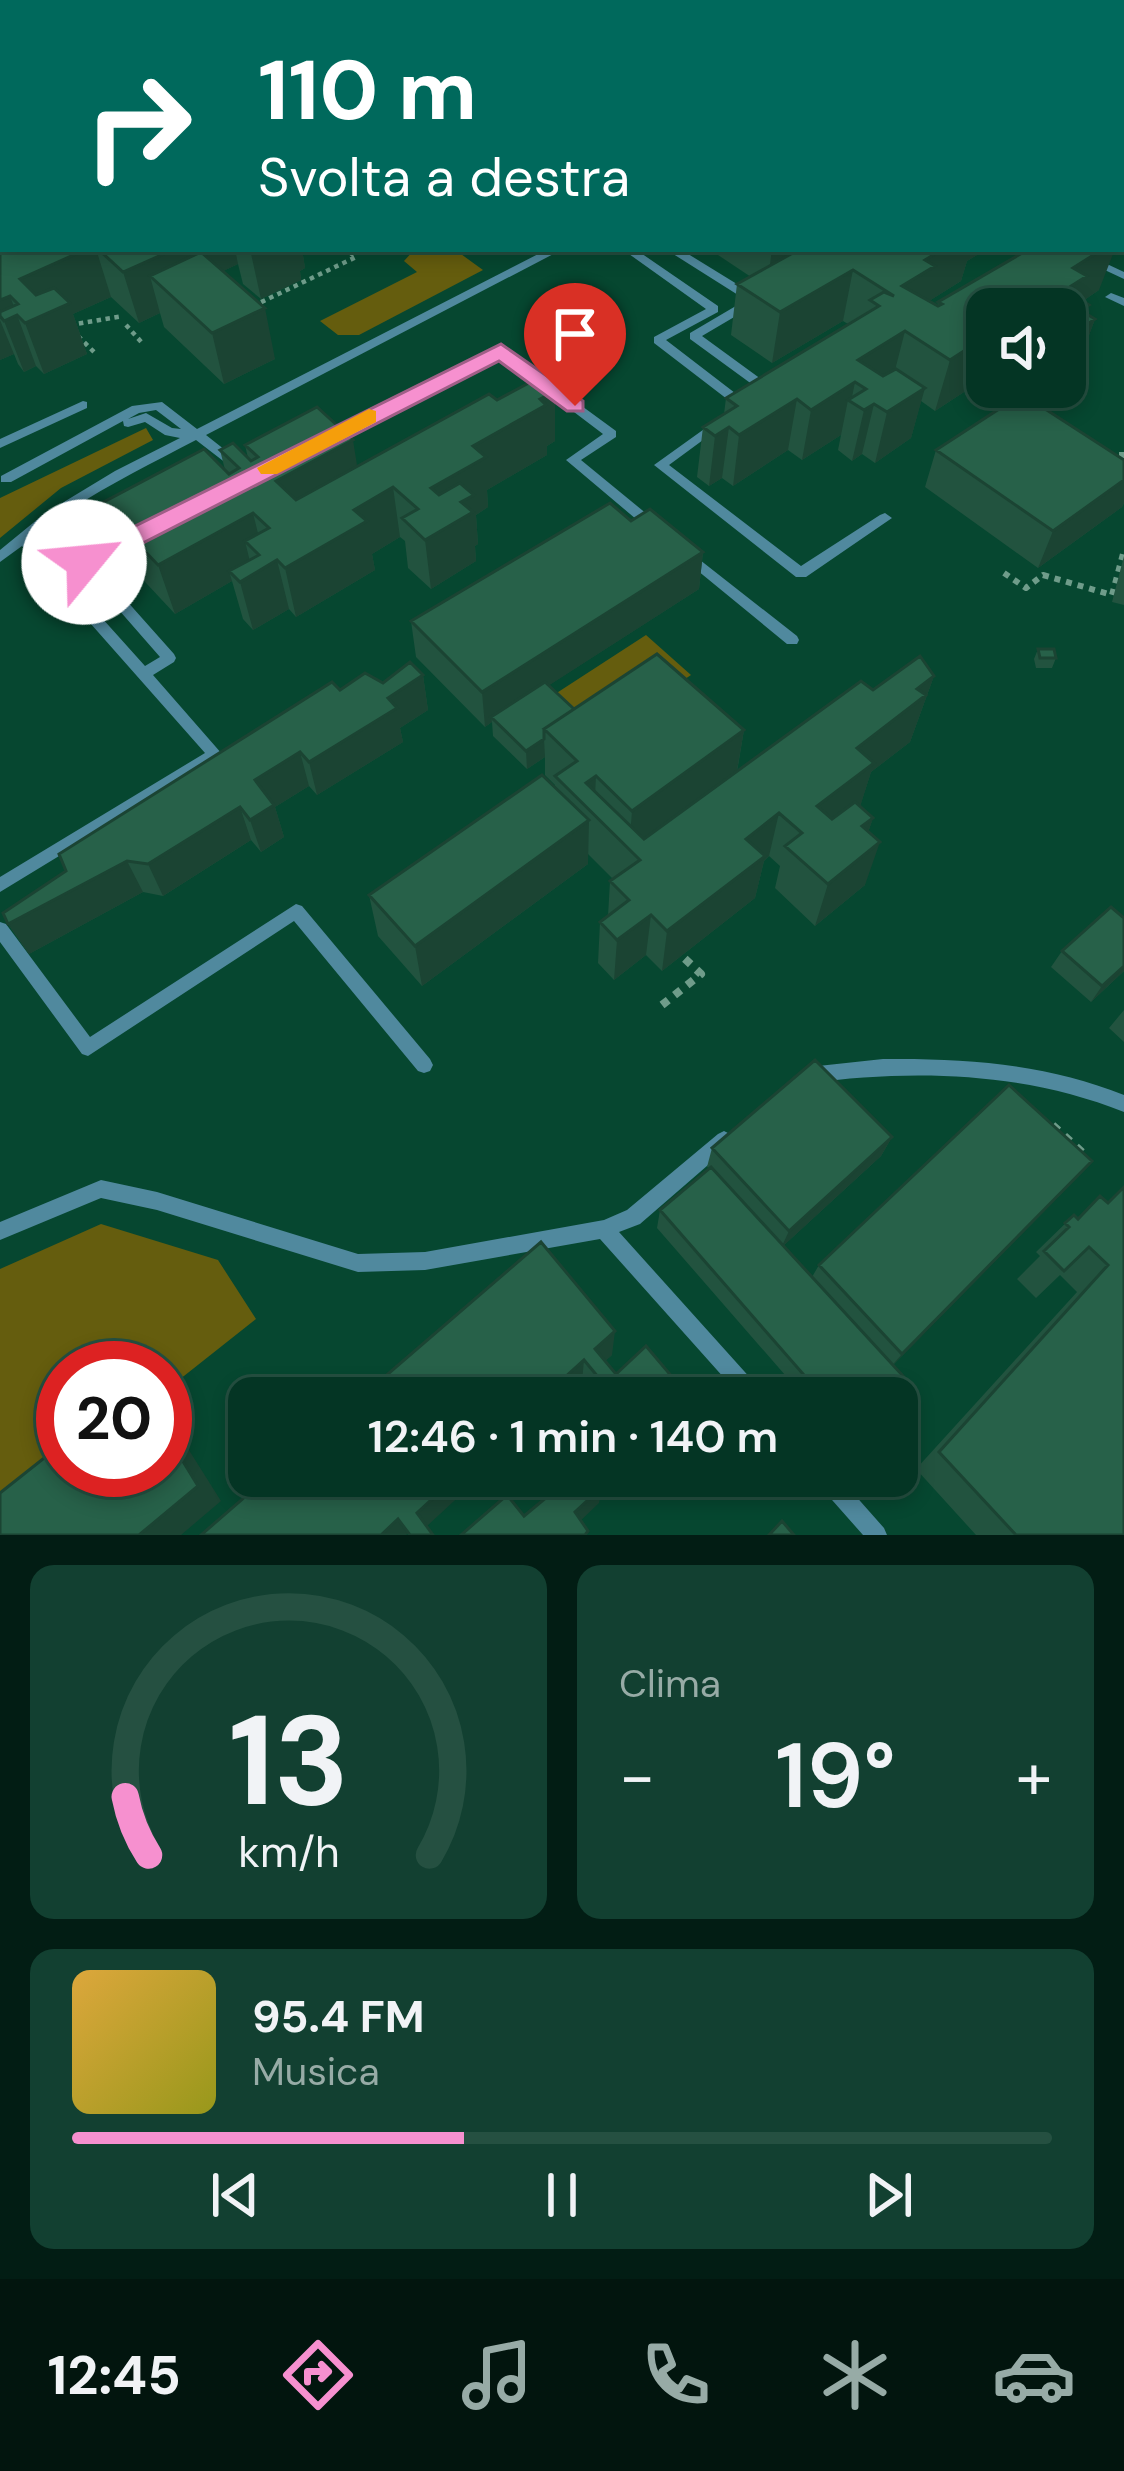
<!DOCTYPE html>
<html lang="it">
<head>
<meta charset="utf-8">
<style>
	body { margin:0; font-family:"DM Sans",sans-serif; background:#124031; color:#f1f3f6; height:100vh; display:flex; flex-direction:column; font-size:45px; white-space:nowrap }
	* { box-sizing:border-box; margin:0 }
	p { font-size:39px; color:#97aba6 }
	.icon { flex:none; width:66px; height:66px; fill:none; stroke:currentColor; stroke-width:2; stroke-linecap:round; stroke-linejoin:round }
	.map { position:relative; height:1535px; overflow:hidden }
	.panel { display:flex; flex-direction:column; gap:30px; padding:30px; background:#021d14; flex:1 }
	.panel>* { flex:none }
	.hud { position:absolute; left:0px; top:0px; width:1125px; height:252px; box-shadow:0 6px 18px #0003,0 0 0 3px #255041; background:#00695c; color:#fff; overflow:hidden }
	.tools { position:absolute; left:966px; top:288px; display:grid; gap:24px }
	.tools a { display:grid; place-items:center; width:120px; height:120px; border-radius:24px; background:#043524; box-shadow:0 6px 18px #0003,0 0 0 3px #255041; font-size:60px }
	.speed { position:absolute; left:36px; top:1341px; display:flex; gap:24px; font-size:60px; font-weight:700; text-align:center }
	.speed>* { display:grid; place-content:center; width:156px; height:156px; border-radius:50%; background:#043524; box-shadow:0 6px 18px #0003,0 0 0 3px #255041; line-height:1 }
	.speed .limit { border:18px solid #d22; background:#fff; color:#111 }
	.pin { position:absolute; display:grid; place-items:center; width:102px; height:102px; color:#fff; margin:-123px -51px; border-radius:50% 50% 50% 0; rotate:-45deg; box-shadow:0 0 12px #0007 }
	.pin .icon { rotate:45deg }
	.me { position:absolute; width:132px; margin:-66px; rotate:62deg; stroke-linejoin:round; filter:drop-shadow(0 0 9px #0008) }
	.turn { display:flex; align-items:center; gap:42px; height:252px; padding:0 60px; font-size:54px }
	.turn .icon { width:156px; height:156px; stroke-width:2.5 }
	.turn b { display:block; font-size:84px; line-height:102px }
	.big { font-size:90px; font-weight:600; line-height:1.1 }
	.panel .widget { flex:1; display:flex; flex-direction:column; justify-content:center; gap:18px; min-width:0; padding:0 42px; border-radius:24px; background:#124031 }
	.panel .dial { align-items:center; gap:0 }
	.dial svg { height:312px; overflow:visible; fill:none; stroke:#255041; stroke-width:7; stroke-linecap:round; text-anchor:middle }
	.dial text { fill:#f1f3f6; stroke:none }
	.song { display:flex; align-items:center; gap:36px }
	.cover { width:144px; height:144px; border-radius:18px; background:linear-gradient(135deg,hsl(40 70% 55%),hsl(60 70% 35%)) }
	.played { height:12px; border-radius:6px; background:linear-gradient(90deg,#f690cf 40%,#255041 40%) }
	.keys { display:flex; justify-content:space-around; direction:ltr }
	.heat { display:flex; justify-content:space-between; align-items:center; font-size:66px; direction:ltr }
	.panel .tiles { flex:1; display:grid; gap:30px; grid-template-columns:1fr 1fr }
	.widget:last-child { grid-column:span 2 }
	.trip { position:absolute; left:228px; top:1377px; width:690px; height:120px; border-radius:24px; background:#043524; box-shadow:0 6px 18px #0003,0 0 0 3px #255041; font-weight:600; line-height:120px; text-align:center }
	.tabs { display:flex; height:192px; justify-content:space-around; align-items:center; background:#02150e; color:#97aba6 }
	.tabs .icon { width:84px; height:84px }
	.tabs .selected { color:#f690cf }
	.tabs b { font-size:54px; color:#f1f3f6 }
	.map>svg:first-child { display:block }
</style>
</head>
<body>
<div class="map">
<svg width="1124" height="1535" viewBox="0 0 1124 1535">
	<rect width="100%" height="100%" fill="#064730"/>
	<path fill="#655d0e" d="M415 249H454L483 270 359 335H338L320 321 417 272 404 261Z
		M146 428 153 440 61 488 0 538V498Z
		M646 635 691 675 552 768 545 761 588 732 552 696Z
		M101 1224 218 1260 256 1319 165 1391V1368H63V1470L0 1521V1269Z"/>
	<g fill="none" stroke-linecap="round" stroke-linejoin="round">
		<path stroke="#6f9c8a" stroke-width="4.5" stroke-dasharray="4.5 4.5" stroke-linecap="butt" d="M253 306 356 257 349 252
			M70 325 123 316
			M126 325 144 345
			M78 336 96 354"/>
		<path stroke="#6f9c8a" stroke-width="6" stroke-dasharray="6 6" stroke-linecap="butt" d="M1119 455H1124
			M1004 573 1026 588 1043 575 1112 595 1124 550"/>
		<path stroke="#6f9c8a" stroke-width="8" stroke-dasharray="8 8" stroke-linecap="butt" d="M662 1005 701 974 683 957
			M1041 1126 1047 1120 1083 1153"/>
		<path fill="#50899e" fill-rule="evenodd" d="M51 0H62L65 3H54Z
			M783 0H793L796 3H786Z
			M812 0H830L825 3Z
			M842 0H855L851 3H838Z
			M1115 0H1124V6Z
			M3 49V56L0 57V50Z
			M3 102V110L0 111V103Z
			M1122 229H1124V236H1122Z
			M548 249H563L206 435 239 461V467H231L196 440C139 470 80 498 31 539L145 666 160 657 77 562 79 559 126 534H136L138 537 136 540 93 563 174 654 176 658 174 662 153 675 222 754 220 758 0 892V877L205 753 22 546 0 562V550L44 514 115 471 180 438 165 435 145 422 128 427 124 426 123 421 11 482H1V476L132 406 162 402 197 429ZM156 410 181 429 172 428 146 413 128 419 139 413Z
			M622 249H635L718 306V312L666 340 748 403V409H740L654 343V337L706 309Z
			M669 249H680L758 297V303L702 336 772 387V393H764L690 339V333L746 300 670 252Z
			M1060 249H1075L1124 272V279Z
			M1111 293 1124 298V306L1105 297Z
			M501 347 616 431V437L581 460 659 524 661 527 659 530H649L566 460 603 434 500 356 332 441H324L322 438Z
			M83 401 87 402V408L0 448V439Z
			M714 422 720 426 718 429 669 465 801 566 880 515 885 513 892 518 806 577H796L654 465Z
			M686 549 797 636 799 640 797 644H787L681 557 679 554Z
			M296 904 302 906 430 1059 433 1065 430 1071 424 1073 418 1071 294 921 88 1056 82 1054 0 942V922L6 924 90 1037Z
			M883 1059C966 1058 1047 1064 1124 1095V1112C1024 1072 915 1069 809 1083L803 1081 800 1075 803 1069 809 1067Z
			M724 1131 730 1134 733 1140 730 1146 640 1224 619 1232 762 1391 765 1398H742L600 1239 425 1270 358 1272 157 1210 101 1198 0 1240V1222L101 1180 157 1192 358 1254 425 1252 604 1220 627 1210 718 1134Z
			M814 1476H838L884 1528 887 1535H863L817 1483Z"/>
	</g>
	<path fill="#22533f" d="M342 0H615V3H464V1L460 3H342Z
		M1122 49 1124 50V215L1122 214Z
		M0 202 3 249H302L305 268 300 271 301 280 261 299 243 284 238 264 223 271 275 359 224 384 164 327 160 313 139 323 111 297 73 314 87 354 44 374 36 366 24 372 18 364 14 354 0 360Z
		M709 249H979L977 255 967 261 961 281 929 301 937 306 938 302 1099 290 1083 301 1086 314 1095 319 1076 370 1065 378V309H987V377L935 411 921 401 911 438 875 463 862 454 852 461 838 450 841 435 802 460 788 450 733 486 722 478 709 486 697 477 703 427 724 414 726 398 848 324 843 321 772 363 731 335 737 284 751 277Z
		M1030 387H1052L1042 394Z
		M555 391V441L547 446V455L487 490 488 507 476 515 478 544 475 546 476 561 431 589 408 568 405 541 400 537 372 554 375 570 296 617 289 609 253 630 243 619 232 581 175 614 118 553 100 504 225 470 220 450 248 458 245 445 357 467 497 400Z
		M936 450 1124 460V503L1122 507 1038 568 925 487Z
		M631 521 703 552 699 589 549 685 574 709 744 730 737 772 873 690 934 676 910 742 871 772 860 806 873 818 868 832 865 885 815 926 775 888 780 866 769 856 764 861 755 898 662 971 646 955 614 980 598 963 600 922 608 916 610 881 613 879 588 854V864L422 986 378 936 369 895 555 788V785L545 775V757L527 769 493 736 492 722 485 727 416 657 411 621Z
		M1124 556V605L1112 602Z
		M1038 649 1056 658 1052 668H1036L1034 659Z
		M423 675 428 710 400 728 403 742 317 795 309 786 275 807 284 837 261 852 251 840 163 896 143 892 29 954 8 924 340 690Z
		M1124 918V971L1091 1002 1051 967 1062 951Z
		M1124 1010V1042L1109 1028Z
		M892 1137 881 1156 783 1246 812 1277 819 1265 1092 1161 893 1365 882 1398H805L657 1228 660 1210 709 1168 707 1167 712 1148Z
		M1108 1203 1124 1535H976L916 1469 1077 1292 1060 1275 1036 1298 1017 1279 1040 1256 1036 1252 1074 1215 1078 1219Z
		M612 1355 605 1361 616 1374 593 1395 582 1382 360 1398Z
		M607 1476H650L625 1499Z"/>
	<path fill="#1b4433" d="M395 0H464V1L460 3H388Z
		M562 0H615V3H555Z
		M87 249H96L111 297 73 314 87 354 44 374 25 323 20 279Z
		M175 249H235L238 264 209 278 150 276 160 313 139 323 123 272Z
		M250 249H302L305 268 300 271 301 280 261 299Z
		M772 249H808L767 287Z
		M943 249H979L977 255 967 261 961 281 926 303 902 286 925 260Z
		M1102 249H1115L1099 290 1077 305 1065 329 1049 300 1073 268Z
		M853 270 843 321 772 363 780 312Z
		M10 296 36 366 24 372 4 321 0 316V300Z
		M1089 305 1080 330 1095 319 1076 370 1065 378V340L1080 310Z
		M265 308 275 359 224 384 212 333Z
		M0 320 14 354 0 360Z
		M905 331 892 382 866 389 855 382 851 402 848 400 841 435 802 460 811 410 858 360Z
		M987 336V377L935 411 950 360Z
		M925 388 911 438 875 463 887 412Z
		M555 391V441L547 446V455L487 490 488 507 476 515 478 544 475 546 476 561 431 589 425 540 431 488 473 446 540 399Z
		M797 399 788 450 733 486 739 435Z
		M874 404 862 454 852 461 864 410Z
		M729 427 722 478 709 486 715 436Z
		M353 440 361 490 287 531 276 481Z
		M1124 480V503L1122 507 1038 568 1053 531Z
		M393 487 400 537 372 554 375 570 296 617 285 568 354 510Z
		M253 513 265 562 245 541 252 570 229 571 232 581 175 614 158 565Z
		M703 552 699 589 495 720 491 717 492 722 485 727 482 692Z
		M277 560 289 609 253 630 240 582Z
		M423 675 428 710 400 728 403 742 317 795 309 762 388 698Z
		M934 676 910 742 871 772 860 807 805 850 817 806 857 748 917 689Z
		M744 730 736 776 629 849 632 811Z
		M544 739 545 757 527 769 526 751Z
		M300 752 309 786 275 807 284 837 261 852 250 820 255 780Z
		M596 776 594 815 586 783Z
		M240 807 251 840 163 896 148 864Z
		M779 813 769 856 764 861 755 898 662 971 667 931 746 839Z
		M873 818 859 860 880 842 865 885 815 926 828 884 862 826Z
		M589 820 588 864 422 986 415 946Z
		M127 861 143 892 29 954 8 924Z
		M651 915 646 955 614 980 617 940Z
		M1124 966V971L1091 1002 1102 986Z
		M892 1137 881 1156 781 1248 789 1231Z
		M1092 1161 1070 1185 887 1371 902 1354Z
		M615 1331 612 1355 593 1372 595 1349Z
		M584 1360 582 1382 565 1398H542Z
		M165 1412 221 1501 181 1535H139L165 1432Z
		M457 1476H481L426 1527 417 1513Z
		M638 1476H650L625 1499 630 1484Z
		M602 1487 599 1503 575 1526V1512Z
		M398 1519 409 1533 406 1535H381Z"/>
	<path fill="#276149" stroke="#1b4433" stroke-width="3" d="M367 0H395L388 3H371Z
		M424 0H440L444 3H416Z
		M468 0H562L555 3H473Z
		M628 0H766V3H622Z
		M962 0H1050L1054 3H967Z
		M1122 49 1124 50V151L1122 149Z
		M3 200V249H87L20 279 36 295 54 288 70 303 25 323 17 315 4 321 0 316V312L18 304 10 296 0 300V202Z
		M98 249H175L123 272Z
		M800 249H943L925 260 935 266 902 286 938 306 942 304 938 302 1029 249H1103L1073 268 1087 276 1049 300 1055 304 1073 295 1089 305 1080 310 1095 319 1065 340V309H1028L1015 301 1003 309H987V336L950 360 905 331 858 360 883 376 896 369 925 388 887 412 874 404 864 410 848 400 866 389 855 382 811 410 797 399 739 435 729 427 715 436 703 427 737 406 726 398 879 306 870 300 884 292 894 296 853 270 780 312 737 284Z
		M201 252 265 308 212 333 150 276Z
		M538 378 555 391 540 399 546 405 473 446 486 457 431 488 439 495 460 483 474 495 461 502 473 512 425 540 402 518 418 509 393 487 354 510 367 521 285 568 277 560 240 582 229 571 259 555 245 541 269 528 253 513 158 565 100 504 204 449 229 474 239 468 220 450 233 443 251 461 258 457 245 445 317 407 353 440 276 481 296 500 489 394 497 400Z
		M1022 394 1124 460V480L1053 531 936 450Z
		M610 503 631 521 650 509 703 552 482 692 411 621Z
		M1038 649H1054L1056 658H1040Z
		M657 654 744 730 632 811 596 776 586 783 644 839 861 681 873 690 920 656 934 676 917 689 926 695 857 748 874 763 817 806 832 819 855 802 873 818 862 826 880 842 828 884 785 846 802 833 779 813 746 839 765 856 667 931 651 915 617 940 600 922 629 900 610 881 640 860 555 776 577 761 544 729Z
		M410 662 423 675 388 698 397 708 309 762 300 752 255 780 274 805 250 820 240 807 148 864 127 861 8 924 3 913 66 871 59 854 332 682 340 690 365 673 383 683Z
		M545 682 574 709 544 729V739L526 751 491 717Z
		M542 775 589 820 415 946 369 895Z
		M1111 907 1124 918V966L1102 986 1062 951Z
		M815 1060 892 1137 789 1231 712 1148Z
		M1009 1085 1092 1161 902 1354 819 1265Z
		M711 1167 903 1376 881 1398H824L660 1210Z
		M1124 1187V1535H1016L939 1452 1108 1265 1089 1247 1064 1271 1044 1251 1069 1227 1065 1223 1074 1215 1078 1219 1100 1196 1108 1203Z
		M541 1242 615 1331 595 1349 616 1374 646 1346 690 1398H589L604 1384 584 1360 542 1398H360Z
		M165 1432 198 1486 139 1535H0V1493L63 1443V1470H165Z
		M269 1476H457L417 1513 433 1535H410L398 1519 381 1535H201Z
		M572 1476H593L602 1487 575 1512 588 1531 585 1535H461L507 1495 524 1516Z
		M624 1476H638L630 1484Z
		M782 1521 794 1535H769Z"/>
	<path fill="#f690cf" stroke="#a05e87" stroke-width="3" d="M501 344 583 401V411H567L499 361 92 569 84 571 71 562 75 556Z"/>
	<path fill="#f59e0b" d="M369 409 376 411V422L277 474H261L257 468Z"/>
</svg>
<div class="tools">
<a><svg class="icon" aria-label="sound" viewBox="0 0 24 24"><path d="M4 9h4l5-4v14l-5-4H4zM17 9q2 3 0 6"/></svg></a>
</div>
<div class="speed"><div class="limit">20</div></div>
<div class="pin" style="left:575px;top:406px;background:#d93025"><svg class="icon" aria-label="arrive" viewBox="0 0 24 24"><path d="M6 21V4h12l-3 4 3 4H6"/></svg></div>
<svg class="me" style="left:84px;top:562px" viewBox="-20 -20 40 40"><circle r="19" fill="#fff"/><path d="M0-13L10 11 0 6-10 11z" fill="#f690cf"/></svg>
<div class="trip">12:46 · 1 min · 140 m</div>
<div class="hud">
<div class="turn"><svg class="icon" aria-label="right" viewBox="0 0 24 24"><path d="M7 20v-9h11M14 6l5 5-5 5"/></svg><div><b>110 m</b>Svolta a destra</div></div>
</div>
</div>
<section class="panel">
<div class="tiles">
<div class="widget dial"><svg viewBox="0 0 100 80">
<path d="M14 69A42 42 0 1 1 86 69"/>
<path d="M14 69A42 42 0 0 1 8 54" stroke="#f690cf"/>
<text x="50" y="56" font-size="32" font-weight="700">13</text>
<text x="50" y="72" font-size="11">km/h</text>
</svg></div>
<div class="widget"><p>Clima</p>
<div class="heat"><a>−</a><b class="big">19°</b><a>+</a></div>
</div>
<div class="widget">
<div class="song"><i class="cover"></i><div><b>95.4 FM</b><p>Musica</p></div></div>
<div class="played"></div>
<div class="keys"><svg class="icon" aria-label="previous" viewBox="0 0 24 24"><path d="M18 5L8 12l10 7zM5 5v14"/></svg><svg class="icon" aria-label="pause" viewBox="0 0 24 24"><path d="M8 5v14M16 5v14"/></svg><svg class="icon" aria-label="next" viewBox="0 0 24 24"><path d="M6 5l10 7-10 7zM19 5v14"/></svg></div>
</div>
</div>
</section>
<nav class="tabs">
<b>12:45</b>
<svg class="icon selected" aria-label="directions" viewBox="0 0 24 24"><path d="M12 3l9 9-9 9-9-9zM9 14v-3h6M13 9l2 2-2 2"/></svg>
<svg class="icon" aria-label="music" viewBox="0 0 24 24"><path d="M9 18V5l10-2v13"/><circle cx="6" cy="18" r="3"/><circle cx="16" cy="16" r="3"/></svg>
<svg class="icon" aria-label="phone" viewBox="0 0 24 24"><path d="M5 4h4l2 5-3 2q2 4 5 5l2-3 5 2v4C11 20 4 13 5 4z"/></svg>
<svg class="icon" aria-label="climate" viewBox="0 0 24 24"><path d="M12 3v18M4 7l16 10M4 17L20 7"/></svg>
<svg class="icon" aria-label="car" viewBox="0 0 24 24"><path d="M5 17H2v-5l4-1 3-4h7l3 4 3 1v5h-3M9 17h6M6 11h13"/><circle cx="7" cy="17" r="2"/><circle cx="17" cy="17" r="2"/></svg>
</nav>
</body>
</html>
